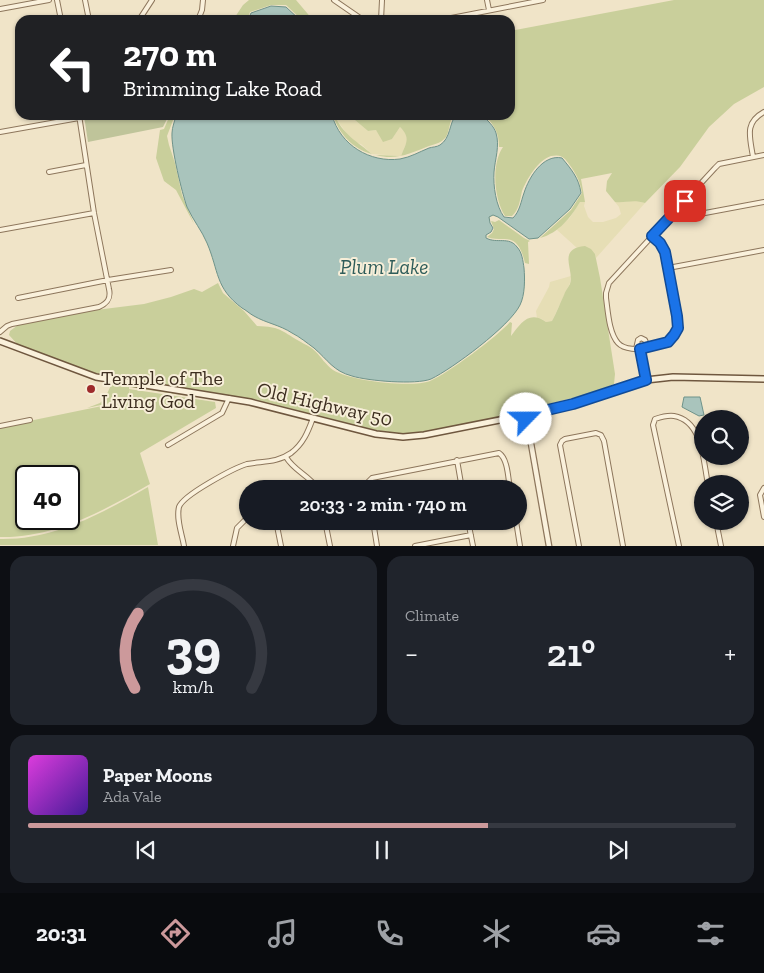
<!DOCTYPE html>
<html lang="en">
<head>
<meta charset="utf-8">
<style>
	body { margin:0; font-family:"Zilla Slab",serif; background:#20242c; color:#f1f3f6; height:100vh; display:flex; flex-direction:column; font-size:19px; white-space:nowrap }
	* { box-sizing:border-box; margin:0 }
	p { font-size:16px; color:#9ea1a6 }
	.icon { flex:none; width:28px; height:28px; fill:none; stroke:currentColor; stroke-width:2; stroke-linecap:round; stroke-linejoin:round }
	.map { position:relative; height:546px; overflow:hidden }
	.details { display:flex; flex-direction:column; gap:10px; padding:10px; background:#0d0f14; flex:1 }
	.details>* { flex:none }
	.hud { position:absolute; left:15px; top:15px; width:500px; height:105px; border-radius:15px; box-shadow:0 1px 4px #0004; background:#202124; color:#fff; overflow:hidden }
	.buttons { position:absolute; left:694px; top:410px; display:grid; gap:10px }
	.buttons a { display:grid; place-items:center; width:55px; height:55px; border-radius:50%; background:#171b24; box-shadow:0 1px 4px #0004; font-size:25px }
	.speed { position:absolute; left:15px; top:465px; display:flex; gap:10px; font-size:25px; font-weight:700; text-align:center }
	.speed>* { display:grid; place-content:center; width:65px; height:65px; border-radius:50%; background:#171b24; box-shadow:0 1px 4px #0004; line-height:1 }
	.speed .limit { border:2px solid #111; border-radius:8px; background:#fff; color:#111 }
	.pin { position:absolute; display:grid; place-items:center; width:42px; height:42px; color:#fff; margin:-21px; border-radius:10px; box-shadow:0 2px 8px #0006 }
	.me { position:absolute; width:55px; margin:-28px; rotate:67deg; stroke-linejoin:round; filter:drop-shadow(0 0 4px #0008) }
	.turn { display:flex; align-items:center; gap:18px; height:105px; padding:0 25px; font-size:22px }
	.turn .icon { width:65px; height:65px; stroke-width:2.5 }
	.turn b { display:block; font-size:35px; line-height:42px }
	.big { font-size:38px; font-weight:600; line-height:1.1 }
	.details .tile { flex:1; display:flex; flex-direction:column; justify-content:center; gap:8px; min-width:0; padding:0 18px; border-radius:15px; background:#20242c }
	.details .dial { align-items:center; gap:0 }
	.dial svg { height:130px; overflow:visible; fill:none; stroke:#363941; stroke-width:7; stroke-linecap:round; text-anchor:middle }
	.dial text { fill:#f1f3f6; stroke:none }
	.song { display:flex; align-items:center; gap:15px }
	.cover { width:60px; height:60px; border-radius:8px; background:linear-gradient(135deg,hsl(300 70% 55%),hsl(260 70% 35%)) }
	.played { height:5px; border-radius:2px; background:linear-gradient(90deg,#cc999b 65%,#363941 65%) }
	.keys { display:flex; justify-content:space-around; direction:ltr }
	.heat { display:flex; justify-content:space-between; align-items:center; font-size:28px; direction:ltr }
	.details .tiles { flex:1; display:grid; gap:10px; grid-template-columns:1fr 1fr }
	.tile:last-child { grid-column:span 2 }
	.trip { position:absolute; left:239px; top:480px; width:288px; height:50px; border-radius:25px; background:#171b24; box-shadow:0 1px 4px #0004; font-weight:600; line-height:50px; text-align:center }
	.menu { display:flex; height:80px; justify-content:space-around; align-items:center; background:#090b0e; color:#9ea1a6 }
	.menu .icon { width:35px; height:35px }
	.menu .active { color:#cc999b }
	.menu b { font-size:22px; color:#f1f3f6 }
	.map>svg:first-child { display:block }
</style>
</head>
<body>
<div class="map">
<svg width="764" height="546" viewBox="0 0 764 546">
	<rect width="100%" height="100%" fill="#f0e4c8"/>
	<path fill="#e6deb5" d="M335 115H349L368 131 376 130 392 139 400 127 406 134 407 141 401 156 372 154 361 144 353 142 337 120Z
		M634 200 645 203 596 258 595 254 579 247 577 248 556 229 569 219 580 202H585L584 206 588 217 593 222H603L616 218 621 214 619 207 615 202H624Z
		M571 276 570 283 552 321 546 322 542 319 537 318 536 311 549 287 550 282Z"/>
	<path fill="#c9cf9b" fill-rule="evenodd" d="M249 0H296L313 20H302L286 5H271L250 12 247 20H233L243 5Z
		M674 0H764V87L734 104 709 127 680 167 645 203C633 199 627 203 615 202L606 191 607 181 612 173 581 179 585 202H580C571 217 559 233 540 238L571 210 582 193C580 179 574 170 565 159 561 155 557 155 551 156 538 160 527 179 522 191 520 200 519 210 512 216H505C494 199 491 164 503 147H499C499 133 494 124 484 115H510V31Z
		M170 115H175L167 136 169 145 175 163 182 195 194 224 176 190 164 181 156 158 160 130 164 129Z
		M333 115H335C341 133 359 143 372 154 353 149 339 134 333 115Z
		M349 115H454C449 121 450 130 446 137 441 143 436 144 429 146 411 153 396 161 376 155L401 156C406 143 411 138 400 127L392 139 383 142 376 130 368 131Z
		M499 220 524 238 530 241 528 242 529 264 525 263C522 251 518 238 503 239 497 239 493 239 487 237L492 233 494 229 491 221 495 222Z
		M585 246 591 249 595 254 600 278 615 374 614 384 596 392 485 420 423 433 397 434 347 425 273 404 240 397 139 382 90 372 18 345 9 335 10 331 18 325 96 310 144 304 171 297 194 289 202 292 218 283 223 293 244 311 257 326C281 327 280 330 299 341 304 344 310 346 315 351 321 357 326 365 333 370 350 381 411 388 430 381 447 374 498 336 510 322L512 323 511 336C521 323 529 310 546 322L552 321C557 312 560 303 564 295 565 291 568 288 570 284 575 270 556 249 585 246Z
		M113 381 189 394 188 396 129 387V399L87 408 100 403 105 398Z
		M129 389 215 402 216 408 140 453 150 484C103 511 55 538 0 537V427L131 400ZM26 476H69V519H26Z
		M148 487 158 545H0V539C55 540 102 513 148 487Z"/>
	<path fill="#bfc49a" d="M91 115H169L163 127 88 142 84 116Z"/>
	<path fill="#a9c4bc" stroke="#6f938a" d="M271 6 286 7 300 20H248L251 13Z
		M176 115H332C340 145 370 163 400 159 411 157 419 152 429 148 432 147 437 147 440 145 451 138 449 123 456 115H482C487 120 494 126 496 133 500 146 495 159 494 172 493 186 496 206 504 217L513 218C520 211 521 201 524 193 529 177 543 154 562 158 571 169 579 178 581 193L570 209 538 238 529 239 498 217 493 215 489 217 490 223 493 228 491 232 486 235V238C497 244 509 236 517 247 522 252 523 261 524 268 525 279 525 295 520 305 510 326 452 369 431 379 416 385 368 381 352 376 333 371 328 360 314 348 307 343 300 337 292 333 280 325 266 323 254 316 250 314 246 310 242 308 215 288 219 271 207 243 202 231 193 220 187 207 182 193 171 148 172 133 172 127 175 121 176 115Z
		M684 397H700L704 415 699 416 682 407Z"/>
	<g fill="none" stroke-linecap="round" stroke-linejoin="round">
		<g stroke="#8d765c" stroke-width="6">
			<path id="minor" d="M57 0 61 20
				M85 0 89 20
				M334 0 363 20
				M487 0 489 10
				M0 9 49 0
				M139 20 152 0
				M198 20 202 10 203 0
				M381 20 382 0
				M441 20 543 0
				M0 132 79 118
				M753 157C750 137 744 123 764 112
				M49 172 86 165
				M685 201 696 210 705 213 764 202
				M0 230 94 213
				M652 236 660 243 665 252C668 268 680 314 678 328 674 347 630 356 618 343 609 333 608 312 606 298V293L609 283 715 168 719 164 764 155
				M668 268 764 250
				M18 298 108 280 171 270
				M0 332 7 326 12 324 99 307C108 303 111 298 109 289L94 213 79 115
				M636 349 638 340 641 338 645 340 648 347
				M640 349 646 380
				M0 426 30 420
				M168 445 222 413 229 398
				M286 457C294 471 309 475 318 489
				M457 460 462 489
				M764 488 760 495 764 517
				M367 489V483L372 478 499 453C508 459 508 478 510 489
				M276 521 281 546
				M325 521 330 546
				M373 521 377 546
				M468 521 473 546
				M516 521 520 546
				M716 521 721 546
				M184 546C182 534 176 519 179 507 183 495 234 468 247 464 262 461 277 463 291 453 303 444 308 432 313 418
				M233 546 237 528 248 517
				M415 546 471 535
				M579 546 560 445 562 441 565 439 596 433 601 435 604 441 623 546
				M679 546 653 425 655 419C661 417 667 415 674 416 703 421 703 461 708 484"/>
		</g>
		<g stroke="#8d765c" stroke-width="7">
			<path id="tertiary" d="M526 415 549 546"/>
		</g>
		<g stroke="#6f573f" stroke-width="8">
			<path id="secondary" d="M0 341 96 377 250 402 376 434 403 437 424 435 555 409 646 380 673 377 764 379"/>
		</g>
		<use href="#minor" stroke="#faf1dc" stroke-width="4"/>
		<use href="#tertiary" stroke="#faf1dc" stroke-width="4.5"/>
		<use href="#secondary" stroke="#faf1dc" stroke-width="5"/>
	</g>
	<g fill="none" stroke-linecap="round" stroke-linejoin="round">
		<g stroke="#114b97" stroke-width="12">
			<path id="route" d="M526 419V415L573 404 646 380 640 349 668 342 674 335 678 328 677 316 665 252 660 243 652 236 685 201"/>
		</g>
		<use href="#route" stroke="#1a73e8" stroke-width="9"/>
	</g>
	<circle fill="#9e2a2b" stroke="#f7eed8" stroke-width="2" cx="91" cy="389" r="5"/>
	<g text-anchor="middle" stroke-width="4" stroke-linejoin="round" paint-order="stroke">
		<g font-size="20" fill="#3d2e20" stroke="#f7eed8" text-anchor="start">
			<text x="101" y="385">Temple of The<tspan x="101" dy="23">Living God</tspan></text>
		</g>
		<g font-size="20" fill="#3d2e20" stroke="#f7eed8">
			<text transform="translate(325 404) rotate(13)" y="7">Old Highway 50</text>
		</g>
		<g font-size="21" font-style="italic" fill="#2f5d5a" stroke="#f7eed8">
			<text x="384" y="274">Plum Lake</text>
		</g>
	</g>
</svg>
<div class="buttons">
<a><svg class="icon" aria-label="search" viewBox="0 0 24 24"><circle cx="10" cy="10" r="6"/><path d="M15 15l6 6"/></svg></a>
<a><svg class="icon" aria-label="layers" viewBox="0 0 24 24"><path d="M12 4l9 5-9 5-9-5zM3 14l9 5 9-5"/></svg></a>
</div>
<div class="speed"><div class="limit">40</div></div>
<div class="pin" style="left:685px;top:201px;background:#d93025"><svg class="icon" aria-label="arrive" viewBox="0 0 24 24"><path d="M6 21V4h12l-3 4 3 4H6"/></svg></div>
<svg class="me" style="left:526px;top:419px" viewBox="-20 -20 40 40"><circle r="19" fill="#fff"/><path d="M0-13L10 11 0 6-10 11z" fill="#1a73e8"/></svg>
<div class="trip">20:33 · 2 min · 740 m</div>
<div class="hud">
<div class="turn"><svg class="icon" aria-label="left" viewBox="0 0 24 24"><path d="M17 20v-9H6M10 6l-5 5 5 5"/></svg><div><b>270 m</b>Brimming Lake Road</div></div>
</div>
</div>
<section class="details">
<div class="tiles">
<div class="tile dial"><svg viewBox="0 0 100 80">
<path d="M14 69A42 42 0 1 1 86 69"/>
<path d="M14 69A42 42 0 0 1 16 23" stroke="#cc999b"/>
<text x="50" y="56" font-size="32" font-weight="700">39</text>
<text x="50" y="72" font-size="11">km/h</text>
</svg></div>
<div class="tile"><p>Climate</p>
<div class="heat"><a>−</a><b class="big">21°</b><a>+</a></div>
</div>
<div class="tile">
<div class="song"><i class="cover"></i><div><b>Paper Moons</b><p>Ada Vale</p></div></div>
<div class="played"></div>
<div class="keys"><svg class="icon" aria-label="previous" viewBox="0 0 24 24"><path d="M18 5L8 12l10 7zM5 5v14"/></svg><svg class="icon" aria-label="pause" viewBox="0 0 24 24"><path d="M8 5v14M16 5v14"/></svg><svg class="icon" aria-label="next" viewBox="0 0 24 24"><path d="M6 5l10 7-10 7zM19 5v14"/></svg></div>
</div>
</div>
</section>
<nav class="menu">
<b>20:31</b>
<svg class="icon active" aria-label="directions" viewBox="0 0 24 24"><path d="M12 3l9 9-9 9-9-9zM9 14v-3h6M13 9l2 2-2 2"/></svg>
<svg class="icon" aria-label="music" viewBox="0 0 24 24"><path d="M9 18V5l10-2v13"/><circle cx="6" cy="18" r="3"/><circle cx="16" cy="16" r="3"/></svg>
<svg class="icon" aria-label="phone" viewBox="0 0 24 24"><path d="M5 4h4l2 5-3 2q2 4 5 5l2-3 5 2v4C11 20 4 13 5 4z"/></svg>
<svg class="icon" aria-label="climate" viewBox="0 0 24 24"><path d="M12 3v18M4 7l16 10M4 17L20 7"/></svg>
<svg class="icon" aria-label="car" viewBox="0 0 24 24"><path d="M5 17H2v-5l4-1 3-4h7l3 4 3 1v5h-3M9 17h6M6 11h13"/><circle cx="7" cy="17" r="2"/><circle cx="17" cy="17" r="2"/></svg>
<svg class="icon" aria-label="filters" viewBox="0 0 24 24"><path d="M4 7h16M4 17h16"/><circle cx="9" cy="7" r="2"/><circle cx="15" cy="17" r="2"/></svg>
</nav>
</body>
</html>
